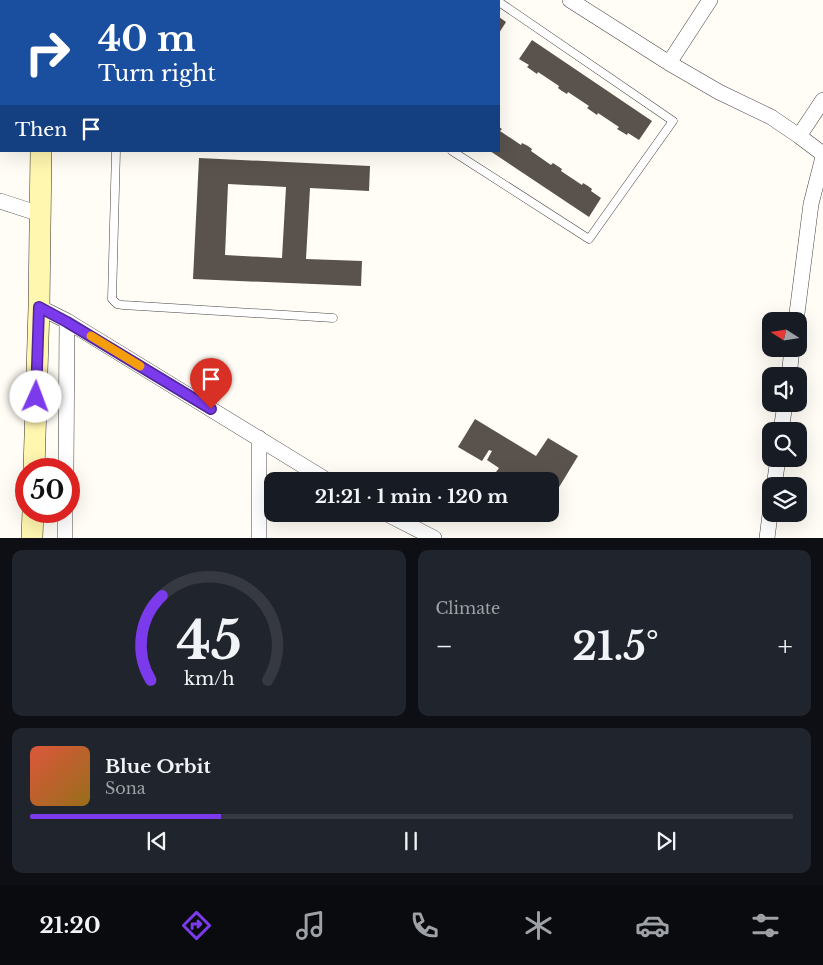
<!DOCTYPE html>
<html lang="en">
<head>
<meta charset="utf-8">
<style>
	body { margin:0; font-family:"Libre Baskerville",serif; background:#20242c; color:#f1f3f6; height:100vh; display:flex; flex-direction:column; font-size:19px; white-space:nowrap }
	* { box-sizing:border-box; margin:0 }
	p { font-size:16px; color:#9ea1a6 }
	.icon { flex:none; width:28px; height:28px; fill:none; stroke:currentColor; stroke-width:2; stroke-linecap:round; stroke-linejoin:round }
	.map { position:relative; height:538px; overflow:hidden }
	.side { display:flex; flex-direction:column; gap:12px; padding:12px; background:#0d0f14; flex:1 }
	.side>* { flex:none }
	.guide { position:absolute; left:0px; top:0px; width:500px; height:152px; box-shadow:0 5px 20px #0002; background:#1a4fa0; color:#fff; overflow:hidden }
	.needle { width:32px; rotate:282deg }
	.tools { position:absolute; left:762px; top:312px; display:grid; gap:10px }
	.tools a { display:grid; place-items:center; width:45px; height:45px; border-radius:10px; background:#171b24; box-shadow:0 5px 20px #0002; font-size:25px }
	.speed { position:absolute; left:15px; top:458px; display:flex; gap:10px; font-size:25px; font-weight:700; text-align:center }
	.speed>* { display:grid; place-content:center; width:65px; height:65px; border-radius:50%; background:#171b24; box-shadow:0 5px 20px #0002; line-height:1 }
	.speed .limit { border:8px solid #d22; background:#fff; color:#111 }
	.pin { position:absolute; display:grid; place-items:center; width:42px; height:42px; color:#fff; margin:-51px -21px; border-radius:50% 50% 50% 0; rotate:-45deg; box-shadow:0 0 5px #0007 }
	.pin .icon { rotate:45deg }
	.me { position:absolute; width:55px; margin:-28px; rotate:2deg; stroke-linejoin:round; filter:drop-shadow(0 0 4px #0008) }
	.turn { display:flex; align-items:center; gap:18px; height:105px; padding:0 15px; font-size:22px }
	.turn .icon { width:65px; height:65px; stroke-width:2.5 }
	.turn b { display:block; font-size:35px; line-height:42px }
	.then { display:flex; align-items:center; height:48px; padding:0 15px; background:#0003; gap:10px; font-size:19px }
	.big { font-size:38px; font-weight:800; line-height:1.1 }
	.side .widget { flex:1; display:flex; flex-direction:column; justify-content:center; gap:8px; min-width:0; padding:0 18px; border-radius:10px; background:#20242c }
	.side .dial { align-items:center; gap:0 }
	.dial svg { height:130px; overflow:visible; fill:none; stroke:#363941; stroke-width:7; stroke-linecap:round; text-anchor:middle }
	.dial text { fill:#f1f3f6; stroke:none }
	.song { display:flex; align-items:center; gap:15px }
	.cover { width:60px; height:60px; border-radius:8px; background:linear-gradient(135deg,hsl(10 70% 55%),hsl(40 70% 35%)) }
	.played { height:5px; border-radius:2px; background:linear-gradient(90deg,#7c3aed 25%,#363941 25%) }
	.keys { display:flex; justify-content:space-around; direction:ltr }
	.heat { display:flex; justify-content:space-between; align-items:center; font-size:28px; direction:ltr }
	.side .tiles { flex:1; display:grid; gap:12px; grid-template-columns:1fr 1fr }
	.widget:last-child { grid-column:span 2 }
	.trip { position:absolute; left:264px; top:472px; width:295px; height:50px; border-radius:10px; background:#171b24; box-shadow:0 5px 20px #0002; font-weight:800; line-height:50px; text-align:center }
	.tab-bar { display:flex; height:80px; justify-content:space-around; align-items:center; background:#090b0e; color:#9ea1a6 }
	.tab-bar .icon { width:35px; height:35px }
	.tab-bar .current { color:#7c3aed }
	.tab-bar b { font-size:22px; color:#f1f3f6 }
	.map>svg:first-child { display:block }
</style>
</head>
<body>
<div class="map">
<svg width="823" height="538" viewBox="0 0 823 538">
	<rect width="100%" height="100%" fill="#fffdf5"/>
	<path fill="#5a524d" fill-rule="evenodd" d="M499 17 506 22 499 33Z
		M532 40 652 121 639 140 628 133 627 135 617 129 619 127 598 113 597 115 587 108 589 106 568 92 567 94 562 91 558 88 559 86 538 72 537 74 527 67 529 65 519 59Z
		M499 127 502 129 500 131 521 145 522 143 528 146 532 149 531 151 551 165 553 163 562 169 561 171 582 185 583 183 588 186 592 189 591 191 601 198 589 217 490 151H499Z
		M199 158 370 166 369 191 310 188 306 259 362 261 361 286 193 279ZM228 184 286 187 282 258 225 255Z
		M475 419 536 456 548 438 578 456 550 502V481H520L508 474 506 478 496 472 499 468 487 460 492 451 489 450 482 461 458 447Z"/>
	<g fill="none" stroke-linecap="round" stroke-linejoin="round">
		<g stroke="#444" stroke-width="9">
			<path id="service" d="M116 151 112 299 117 304 123 305 333 318
				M452 151 589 239 673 121 499 2"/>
		</g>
		<g stroke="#444" stroke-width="16">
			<path id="minor" d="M570 0 669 63 719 92 771 117 799 136 823 154
				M118 1V0
				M669 63 710 0
				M799 136 823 100
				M0 201 40 214
				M39 307 67 321 328 481
				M796 321 811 204 823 157
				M789 376 792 349
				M781 431 785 404
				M259 438V538
				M66 469 67 321
				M774 486 778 459
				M387 514 434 538
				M65 538V511
				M767 538 771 507"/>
		</g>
		<g stroke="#333" stroke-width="22">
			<path id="secondary" d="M47 1V0
				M34 469 39 307 41 151
				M32 538 33 511"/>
		</g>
		<use href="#service" stroke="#fff" stroke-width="8"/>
		<use href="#minor" stroke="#fff" stroke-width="15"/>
		<use href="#secondary" stroke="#fff6b0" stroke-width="21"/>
	</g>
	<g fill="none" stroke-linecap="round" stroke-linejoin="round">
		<g stroke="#51269a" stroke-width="12">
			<path id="route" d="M36 397 39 307 67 322 211 409"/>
		</g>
		<use href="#route" stroke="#7c3aed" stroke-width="9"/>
		<path stroke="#f59e0b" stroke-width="9" d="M91 336 140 366"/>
	</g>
</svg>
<div class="tools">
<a><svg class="needle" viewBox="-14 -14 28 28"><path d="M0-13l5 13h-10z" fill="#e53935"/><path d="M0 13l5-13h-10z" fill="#9ea1a6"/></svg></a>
<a><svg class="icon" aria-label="sound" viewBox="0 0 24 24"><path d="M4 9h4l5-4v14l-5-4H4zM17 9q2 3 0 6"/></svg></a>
<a><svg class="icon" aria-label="search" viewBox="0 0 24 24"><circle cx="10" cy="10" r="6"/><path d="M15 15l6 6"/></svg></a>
<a><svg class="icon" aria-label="layers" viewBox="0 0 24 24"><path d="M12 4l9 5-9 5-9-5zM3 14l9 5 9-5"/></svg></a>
</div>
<div class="speed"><div class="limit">50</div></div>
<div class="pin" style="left:211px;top:409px;background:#d93025"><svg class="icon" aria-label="arrive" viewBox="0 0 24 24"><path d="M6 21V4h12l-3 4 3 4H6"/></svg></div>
<svg class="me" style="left:36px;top:397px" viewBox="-20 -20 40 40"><circle r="19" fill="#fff"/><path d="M0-13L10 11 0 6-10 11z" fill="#7c3aed"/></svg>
<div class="trip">21:21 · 1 min · 120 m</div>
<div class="guide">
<div class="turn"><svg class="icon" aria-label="right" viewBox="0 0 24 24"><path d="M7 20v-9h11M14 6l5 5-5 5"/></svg><div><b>40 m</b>Turn right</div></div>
<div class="then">Then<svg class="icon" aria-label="arrive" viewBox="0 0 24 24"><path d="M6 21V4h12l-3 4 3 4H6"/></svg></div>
</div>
</div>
<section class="side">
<div class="tiles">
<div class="widget dial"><svg viewBox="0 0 100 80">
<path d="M14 69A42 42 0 1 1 86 69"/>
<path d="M14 69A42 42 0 0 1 21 17" stroke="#7c3aed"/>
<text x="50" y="56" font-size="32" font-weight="700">45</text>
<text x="50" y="72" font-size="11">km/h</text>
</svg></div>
<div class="widget"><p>Climate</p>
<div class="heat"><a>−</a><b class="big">21.5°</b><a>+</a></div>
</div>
<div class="widget">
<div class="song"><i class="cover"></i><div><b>Blue Orbit</b><p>Sona</p></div></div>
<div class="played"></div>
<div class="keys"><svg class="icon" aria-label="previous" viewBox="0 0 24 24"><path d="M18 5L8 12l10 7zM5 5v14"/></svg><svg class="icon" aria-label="pause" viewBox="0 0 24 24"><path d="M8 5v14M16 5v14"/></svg><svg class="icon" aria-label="next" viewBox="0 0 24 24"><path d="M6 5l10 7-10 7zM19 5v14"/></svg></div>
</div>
</div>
</section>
<nav class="tab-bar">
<b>21:20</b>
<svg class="icon current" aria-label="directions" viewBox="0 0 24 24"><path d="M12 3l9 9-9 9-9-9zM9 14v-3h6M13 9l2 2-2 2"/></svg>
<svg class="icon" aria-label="music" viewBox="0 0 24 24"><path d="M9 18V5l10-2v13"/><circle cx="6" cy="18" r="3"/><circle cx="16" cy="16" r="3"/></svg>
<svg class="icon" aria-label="phone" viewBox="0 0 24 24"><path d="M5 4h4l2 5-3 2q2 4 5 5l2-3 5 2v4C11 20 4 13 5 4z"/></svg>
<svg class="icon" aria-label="climate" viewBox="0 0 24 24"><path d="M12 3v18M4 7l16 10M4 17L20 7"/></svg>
<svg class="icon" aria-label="car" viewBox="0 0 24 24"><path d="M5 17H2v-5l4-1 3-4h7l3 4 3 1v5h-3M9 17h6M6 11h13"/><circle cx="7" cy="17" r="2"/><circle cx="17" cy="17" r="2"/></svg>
<svg class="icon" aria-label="filters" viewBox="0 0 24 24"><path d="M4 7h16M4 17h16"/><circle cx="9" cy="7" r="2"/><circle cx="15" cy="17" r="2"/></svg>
</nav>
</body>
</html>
